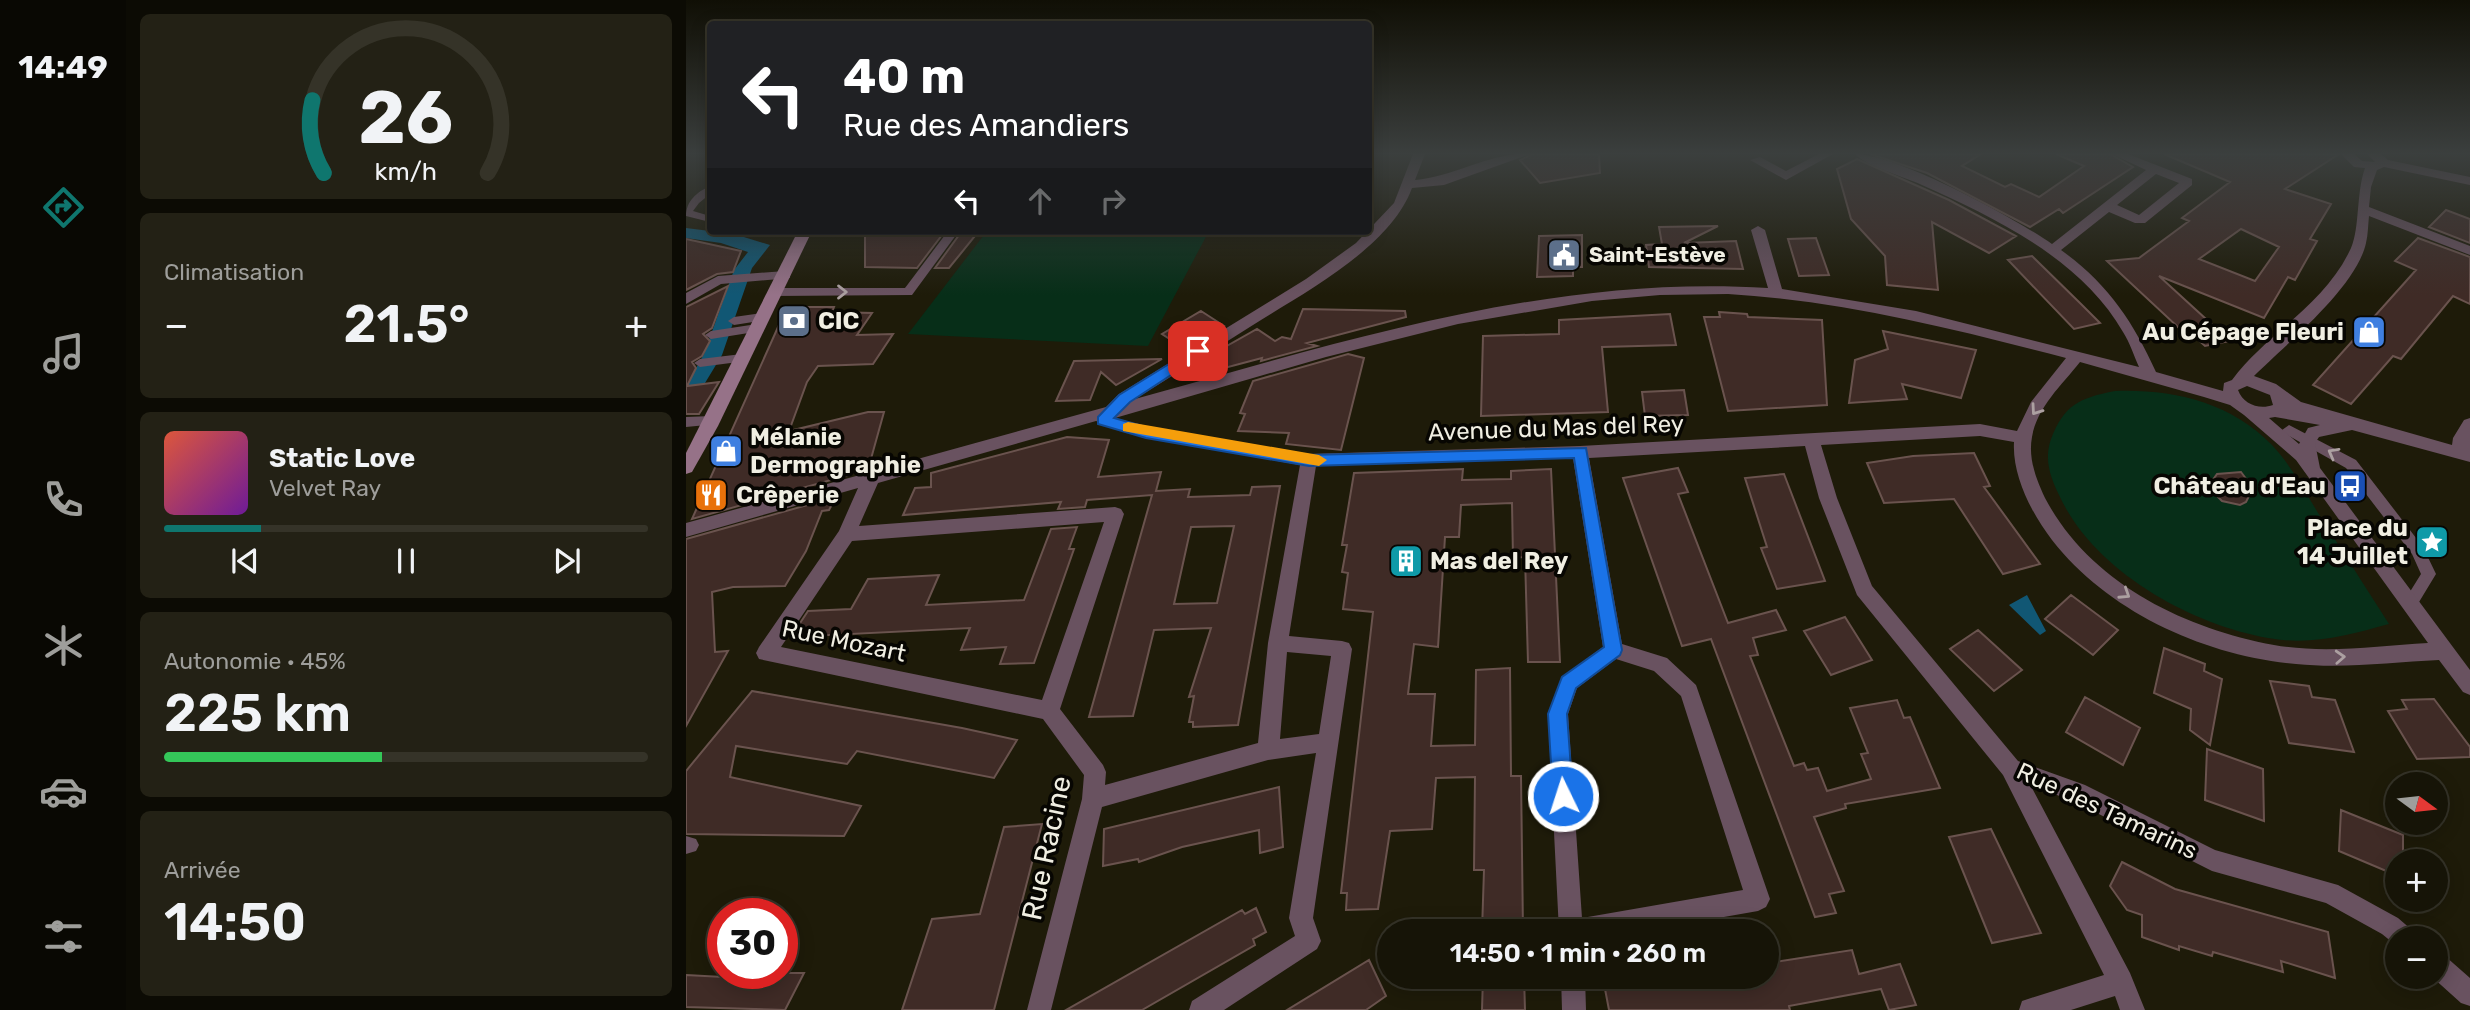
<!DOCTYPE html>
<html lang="fr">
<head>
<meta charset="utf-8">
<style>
	body { margin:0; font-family:Rubik,sans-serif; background:#232115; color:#f1f3f6; height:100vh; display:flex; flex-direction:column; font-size:26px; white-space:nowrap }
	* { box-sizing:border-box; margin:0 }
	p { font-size:23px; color:#9e9e9b }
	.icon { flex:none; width:38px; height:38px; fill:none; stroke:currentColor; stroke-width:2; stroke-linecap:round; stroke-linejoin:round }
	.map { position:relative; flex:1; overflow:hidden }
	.sheet { display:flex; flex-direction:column; gap:14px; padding:14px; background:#0c0b04; width:560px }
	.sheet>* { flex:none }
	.top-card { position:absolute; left:21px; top:21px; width:665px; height:214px; border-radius:7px; box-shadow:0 4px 18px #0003,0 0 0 2px #353328; background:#202124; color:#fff; overflow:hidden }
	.needle { width:46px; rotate:105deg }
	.tools { position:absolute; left:1699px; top:772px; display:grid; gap:14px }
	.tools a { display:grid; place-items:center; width:63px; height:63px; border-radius:50%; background:#161407; box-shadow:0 4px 18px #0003,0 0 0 2px #353328; font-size:35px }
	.speed { position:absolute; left:21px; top:898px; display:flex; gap:14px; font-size:35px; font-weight:700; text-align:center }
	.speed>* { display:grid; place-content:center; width:91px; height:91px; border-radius:50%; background:#161407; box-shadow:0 4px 18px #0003,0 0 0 2px #353328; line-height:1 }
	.speed .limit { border:10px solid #d22; background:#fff; color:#111 }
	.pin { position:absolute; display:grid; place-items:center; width:60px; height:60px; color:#fff; margin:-30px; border-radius:14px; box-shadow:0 4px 10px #0006 }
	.me { position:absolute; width:77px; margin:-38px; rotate:356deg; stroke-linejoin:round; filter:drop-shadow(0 0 5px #0008) }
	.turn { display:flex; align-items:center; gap:24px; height:147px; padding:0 21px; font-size:32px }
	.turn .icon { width:91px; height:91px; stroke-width:2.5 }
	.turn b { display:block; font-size:49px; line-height:60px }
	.lanes { display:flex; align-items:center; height:66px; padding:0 21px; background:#0003; justify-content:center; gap:35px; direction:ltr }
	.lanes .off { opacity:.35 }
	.big { font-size:52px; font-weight:600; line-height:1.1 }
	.sheet .tile { flex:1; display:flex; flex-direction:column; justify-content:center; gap:10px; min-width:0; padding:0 24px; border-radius:10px; background:#232115 }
	.sheet .dial { align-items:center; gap:0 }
	.dial svg { height:182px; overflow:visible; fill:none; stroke:#353328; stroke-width:7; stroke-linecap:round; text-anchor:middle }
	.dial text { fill:#f1f3f6; stroke:none }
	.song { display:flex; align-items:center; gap:21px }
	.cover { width:84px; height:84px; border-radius:10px; background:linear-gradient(135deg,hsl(10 70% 55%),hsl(280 70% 35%)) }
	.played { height:7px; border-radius:4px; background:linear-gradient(90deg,#0f766e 20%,#353328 20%) }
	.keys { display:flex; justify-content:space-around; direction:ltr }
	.heat { display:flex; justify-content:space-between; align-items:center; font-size:38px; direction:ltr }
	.charge { height:10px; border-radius:5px; background:linear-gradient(90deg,#34c759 45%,#353328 0) }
	.trip { position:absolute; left:691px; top:919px; width:402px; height:70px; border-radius:35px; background:#161407; box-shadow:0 4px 18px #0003,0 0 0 2px #353328; font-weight:600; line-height:70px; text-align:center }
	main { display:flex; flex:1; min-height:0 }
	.menu { display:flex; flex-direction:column; width:126px; justify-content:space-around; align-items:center; background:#090803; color:#9e9e9b }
	.menu .icon { width:49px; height:49px }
	.menu .current { color:#0f766e }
	.menu b { font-size:32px; color:#f1f3f6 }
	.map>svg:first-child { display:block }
</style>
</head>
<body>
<main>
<nav class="menu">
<b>14:49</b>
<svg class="icon current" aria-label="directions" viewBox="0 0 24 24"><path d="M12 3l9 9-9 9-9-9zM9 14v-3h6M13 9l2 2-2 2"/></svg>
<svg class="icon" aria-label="music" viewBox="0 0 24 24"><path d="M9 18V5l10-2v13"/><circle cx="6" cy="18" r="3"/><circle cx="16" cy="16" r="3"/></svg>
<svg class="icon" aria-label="phone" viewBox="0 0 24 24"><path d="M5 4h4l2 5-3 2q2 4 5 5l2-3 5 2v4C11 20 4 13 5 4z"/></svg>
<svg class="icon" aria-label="climate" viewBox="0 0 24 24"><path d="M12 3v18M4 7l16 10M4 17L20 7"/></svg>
<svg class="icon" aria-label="car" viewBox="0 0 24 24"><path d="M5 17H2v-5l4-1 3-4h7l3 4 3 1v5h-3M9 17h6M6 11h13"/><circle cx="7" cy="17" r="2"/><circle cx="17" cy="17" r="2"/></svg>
<svg class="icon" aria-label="filters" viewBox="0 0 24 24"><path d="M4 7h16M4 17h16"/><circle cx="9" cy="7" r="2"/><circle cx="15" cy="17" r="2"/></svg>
</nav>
<section class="sheet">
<div class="tile dial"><svg viewBox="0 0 100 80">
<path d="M14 69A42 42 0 1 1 86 69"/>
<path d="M14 69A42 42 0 0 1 9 37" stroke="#0f766e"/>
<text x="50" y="56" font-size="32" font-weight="700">26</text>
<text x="50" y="72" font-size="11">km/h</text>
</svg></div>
<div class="tile"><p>Climatisation</p>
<div class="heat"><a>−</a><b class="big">21.5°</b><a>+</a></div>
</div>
<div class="tile">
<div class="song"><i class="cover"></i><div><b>Static Love</b><p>Velvet Ray</p></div></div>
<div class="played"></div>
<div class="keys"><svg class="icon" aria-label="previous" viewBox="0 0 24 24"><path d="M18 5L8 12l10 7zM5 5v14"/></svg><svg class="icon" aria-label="pause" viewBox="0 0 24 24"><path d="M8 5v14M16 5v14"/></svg><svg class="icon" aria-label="next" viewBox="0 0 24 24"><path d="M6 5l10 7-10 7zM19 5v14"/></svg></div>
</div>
<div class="tile"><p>Autonomie · 45%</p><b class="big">225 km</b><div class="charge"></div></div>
<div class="tile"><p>Arrivée</p><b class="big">14:50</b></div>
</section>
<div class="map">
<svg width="1784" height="1010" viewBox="0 0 1784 1010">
	<rect width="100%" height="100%" fill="#1e1b09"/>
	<path fill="#072e18" d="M301 231H523L462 346 222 334Z
		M1429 391C1487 389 1544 402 1586 445 1605 465 1619 492 1634 516 1657 552 1680 588 1703 624 1663 635 1624 646 1582 638 1503 624 1407 570 1373 495 1364 477 1358 459 1365 439 1378 405 1393 398 1429 391Z"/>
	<path fill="#115774" d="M0 228 48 234 84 245 66 268 36 355 19 383 0 402V386L18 354 48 270 62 252 35 243 0 238Z
		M1341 595 1360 631 1354 635 1323 605Z"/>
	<path fill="#3f2b26" stroke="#6a534e" stroke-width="2" fill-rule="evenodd" d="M847 154H913L914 173 854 183 834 160Z
		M1184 154H1295L1276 166 1319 187 1325 184 1353 197 1398 166 1370 154H1424L1447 167 1377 213 1373 209 1344 227 1241 173Z
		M1478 154H1653L1599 189 1645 204 1624 239 1631 241 1609 280 1602 277 1578 318 1473 276 1544 341 1519 346 1499 328 1494 329 1421 261 1453 258 1503 221 1496 218 1544 182ZM1555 229 1593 247 1569 281 1513 259Z
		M1171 159 1263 200 1330 236 1303 253 1246 222 1252 290 1201 285 1199 256 1165 219 1151 169Z
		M1760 210 1784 219V243L1743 227Z
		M1032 226 998 243 1050 241 1057 269 963 267 960 245 976 244 973 227Z
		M179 231H259L231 268 179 267Z
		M276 231H293L263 268H249Z
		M896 235V267H887V276L851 277 853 236Z
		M1130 238 1143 275 1113 276 1102 239Z
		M1732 238 1784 257V304L1767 296 1715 359 1707 356 1665 404 1627 385 1730 270 1709 261Z
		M0 239 55 251 47 272 31 274 0 290Z
		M1346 256 1396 305 1414 323 1388 329 1322 260Z
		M42 286 26 328 17 334 24 341 16 356 6 362 10 368 1 386 33 382 13 414H0V307Z
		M101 307H148L146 312 186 313 171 335 207 334 187 364 132 366 121 382 103 431 182 412H198L183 466 165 471 163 475 6 519Z
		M617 309 719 311 720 317 621 343 631 346 575 361 576 358 531 370 516 360 571 329 589 341 596 337 605 339Z
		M515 311 538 326 500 350 499 345 496 347 476 334Z
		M1033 312 1061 314 1062 317 1136 320 1141 405 1042 411 1018 317H1034Z
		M984 314 990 345 916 347 922 412 795 416 797 336 873 334V320Z
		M1197 331 1290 350 1275 398 1216 384 1221 399 1163 403 1169 360 1202 349Z
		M662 354 678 358 655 450 600 444 603 433 552 431 559 414 554 413 567 381Z
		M476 359 430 385 415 372 404 400 370 401 388 361Z
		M998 390 1002 415 959 416 956 392Z
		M381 437 423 440 412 477 475 472 470 491 504 489 502 497 564 495 566 487 594 486 552 725 507 727V722H503L508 696 503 697 525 628 468 630 447 716 403 717 466 495 401 500 399 507 372 509 375 502 217 515 229 488 245 487V473ZM548 526 531 603 488 604 505 527Z
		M1288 453 1304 486 1298 487 1354 564 1317 574 1268 499 1198 503 1181 463 1227 456Z
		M992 468 1002 492 992 494 1042 623 1090 610 1100 630 1067 638 1072 655 1064 656 1108 766 1118 763 1121 770 1132 768 1141 791 1185 779 1175 754 1182 753 1164 708 1211 700 1218 718 1224 717 1254 788 1159 804 1160 808 1128 817 1158 891 1143 894 1150 913 1129 917 1025 639 996 646 937 478Z
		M777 469 776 480 825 479V471L865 469 874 662H842L839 557 827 558 826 503 775 505 773 537H759L752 647 728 644 722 694H749L745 746 789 745 790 670 824 668 825 776H835L837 931H796L798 870H788L789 777 750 778 746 829 704 831 692 909 660 910 661 893H655L687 612 657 609 662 573 656 572 661 545H656L668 473Z
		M1555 472 1567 488 1560 502 1554 505 1536 501 1522 487 1531 474Z
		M1098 474 1139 581 1091 589 1075 548 1081 547 1059 478Z
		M150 497 143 510 136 511 120 551 99 586 47 587 26 592 29 652 42 651 0 726V539Z
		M391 527 383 549H388L348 663 314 664 320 647 275 650 284 628 105 637 122 611 165 609 182 579 253 575 240 605 338 600 365 529Z
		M1385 595 1432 630 1407 655 1359 619Z
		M1159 617 1186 660 1145 675 1118 631Z
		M1292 630 1336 670 1308 691 1264 649Z
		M1478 648 1519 664 1518 671 1536 679 1524 745 1504 730 1505 709 1468 693Z
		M1584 681 1623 686 1626 697 1649 700 1668 752 1603 743Z
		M66 691 276 728 331 740 308 778 171 751 161 764 50 746 44 777 175 806 158 836 0 834V771Z
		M1399 697 1454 728 1437 765 1380 732Z
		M1748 699 1784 747V757L1731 759 1702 711 1721 709 1716 700Z
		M1521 749 1577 769 1578 821 1519 800Z
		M593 787 597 847 574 853 573 830 496 847 453 862 452 859 417 866 418 829Z
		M1655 810 1717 835V861H1712V876L1653 851Z
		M356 824 308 1010H216L246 919 294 914 318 827Z
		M1305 829 1329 879 1355 933 1306 943 1263 837Z
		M1436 862 1489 889 1642 932 1649 978 1595 961 1597 972 1527 952 1526 956 1493 946V950L1456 937V915L1441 910 1424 886Z
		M570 908 580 932 567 939 569 945 456 1010H380L556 910 559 914Z
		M1166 950 1173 974 1214 964 1230 1005 1203 1010 1195 989 1103 1006 1104 1010H923L919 989 998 976H1082V963Z
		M683 960 700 996 680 1010H601Z
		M39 973H118L99 1010 0 1007V975L37 977Z
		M797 976H838L839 1010H796Z"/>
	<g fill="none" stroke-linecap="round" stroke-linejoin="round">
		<path fill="#695260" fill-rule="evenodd" d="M24 186V194L13 203 7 211 24 216V222L0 216C0 201 11 192 24 186Z
			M262 231H273L226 295 88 296 82 292 88 288H219Z
			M76 313 80 314V320L48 325 42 321 48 317Z
			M71 324 77 328 75 331 25 339 19 335 25 331Z
			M56 354 60 355 62 358 60 361 14 367 8 363 14 359Z
			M26 416 33 421 31 424 0 427V417Z
			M1603 425 1670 460 1737 547 1750 574 1730 607 1725 609 1720 607 1717 603 1735 574 1726 554 1660 468 1598 433 1596 430Z
			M0 836 10 839 13 845 10 851 0 854Z"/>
		<path fill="#695260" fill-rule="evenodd" d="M727 154H739L729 180C767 177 808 151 844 154L758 185 726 188C704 248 619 292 567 325 528 350 489 374 449 399 656 342 865 274 1082 288L1065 230 1072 226 1079 230 1096 289 1230 311 1453 367C1448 356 1444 343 1437 332 1396 260 1310 218 1236 185 1221 178 1178 165 1169 154 1211 154 1329 218 1366 244L1460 170 1426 154H1442L1506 179V185L1459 223H1449L1423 212 1375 250C1421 283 1447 321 1470 372L1537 391 1538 383 1546 380C1582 332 1639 305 1665 248 1674 227 1670 193 1679 168L1668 167 1655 154H1668L1676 161 1689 162 1681 154H1695L1702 160 1784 177V185L1698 167 1691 170 1685 187 1683 207 1784 246V255L1683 216C1682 225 1682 235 1680 243 1670 288 1600 344 1568 376L1590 384 1615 402 1766 445 1767 438 1778 420 1784 418V462L1666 430 1633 437 1629 443 1634 468 1784 670V695L1777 692 1753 660C1706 662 1658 669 1610 664 1519 656 1422 612 1366 540 1346 514 1326 476 1328 442L1294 436 1135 445 1151 498 1186 586 1332 761 1399 785 1529 850 1652 885 1712 918 1726 930 1730 938H1712V947L1696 934 1640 903 1526 871 1385 800 1345 786 1444 973 1459 1010H1434L1429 996 1385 1010H1333L1336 1001 1345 998 1418 975 1317 775 1171 595 1133 498 1119 446 903 458 936 644 981 658 1010 685 1084 899 1080 907 1072 911 958 931H873L862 714 876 677 917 647 887 458 630 466 603 636 656 641 663 643 666 649 627 918 635 941 631 949 538 1010H503L506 1001 609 936 603 918 630 753 582 760 416 807 365 1010H341L396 799 398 775 357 719 73 659 70 653 73 647 153 531 172 488 0 537V523L420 407 433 394 620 279 670 243 708 203ZM1470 174 1493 183 1453 215 1431 205ZM1042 294C1158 301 1268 329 1380 358L1345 402 1331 431 1294 424 894 446 623 454 460 426 429 418 640 357 772 324 906 301 974 295ZM1394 362 1518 397 1544 405 1558 415 1610 460 1742 643C1691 646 1639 654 1588 645 1497 628 1404 583 1359 498 1350 479 1342 458 1346 437 1351 407 1376 385 1394 362ZM1561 386 1584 395 1587 405C1573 410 1557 404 1552 390ZM1583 418 1589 417 1634 425 1622 428 1613 444ZM410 421 460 438 614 465 582 643 572 743 419 785 420 772 417 765 374 709 438 514 435 509 429 507 173 526 192 483ZM418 522 356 700 95 647 166 541ZM601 652 645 656 633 734 594 739ZM930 659 968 671 995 696 1057 890 896 918 882 714 891 688Z
			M1133 154H1147L1100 180 1064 160 1074 157 1100 171Z
			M99 271 104 272V278L35 284 0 304V293L32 276Z
			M1750 953 1759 956 1784 978V1006L1775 1003 1745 976H1750Z
			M875 976H899L900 1010H876Z"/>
		<path fill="#967288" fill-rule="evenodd" d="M112 231H126L32 426 6 472 0 474V453Z"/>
	</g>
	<defs><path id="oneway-chevron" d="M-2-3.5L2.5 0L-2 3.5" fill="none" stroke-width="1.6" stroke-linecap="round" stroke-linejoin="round" transform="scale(1.75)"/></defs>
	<g stroke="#aca0a1">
		<use href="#oneway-chevron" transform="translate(156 292)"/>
		<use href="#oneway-chevron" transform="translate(1350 410) rotate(125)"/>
		<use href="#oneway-chevron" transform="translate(1647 453) rotate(-151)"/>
		<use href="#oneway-chevron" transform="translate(1439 594) rotate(33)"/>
		<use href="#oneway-chevron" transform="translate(1654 657) rotate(-3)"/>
	</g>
	<linearGradient id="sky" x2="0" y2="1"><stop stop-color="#100f05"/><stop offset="0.52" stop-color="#3b3f3e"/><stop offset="1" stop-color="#3b3f3e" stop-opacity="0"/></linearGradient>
	<rect width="1784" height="295" fill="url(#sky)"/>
	<path fill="#1a73e8" stroke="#114b97" stroke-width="2" d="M512 346 517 348V354L444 402 428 418 460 427 623 455 900 448 936 650 934 655 890 688 881 714 887 796 884 802 877 805 870 802 867 796 862 714 876 677 918 647 888 458 623 466 460 438 412 424V417L433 395Z"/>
	<path fill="#f59e0b" d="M442 422 633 455 641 460 633 466 437 431V424Z"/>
	<defs>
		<g id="civic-square" transform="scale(1.75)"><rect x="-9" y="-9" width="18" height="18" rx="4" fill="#5c6f8a" stroke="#070602"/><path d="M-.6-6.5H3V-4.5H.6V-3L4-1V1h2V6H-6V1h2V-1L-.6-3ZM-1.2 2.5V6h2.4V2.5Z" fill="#fff"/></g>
		<g id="bank-square" transform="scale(1.75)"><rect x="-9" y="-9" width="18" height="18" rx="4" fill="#5c6f8a" stroke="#070602"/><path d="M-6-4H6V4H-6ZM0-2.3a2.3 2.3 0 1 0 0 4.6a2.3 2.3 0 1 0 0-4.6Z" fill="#fff"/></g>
		<g id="shop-square" transform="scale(1.75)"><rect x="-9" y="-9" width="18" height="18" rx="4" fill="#3f7fe0" stroke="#070602"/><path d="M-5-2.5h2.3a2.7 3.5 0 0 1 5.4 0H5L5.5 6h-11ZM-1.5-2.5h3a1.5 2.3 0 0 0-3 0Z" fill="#fff"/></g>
		<g id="bus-square" transform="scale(1.75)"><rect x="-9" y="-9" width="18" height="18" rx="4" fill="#1a4fb4" stroke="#070602"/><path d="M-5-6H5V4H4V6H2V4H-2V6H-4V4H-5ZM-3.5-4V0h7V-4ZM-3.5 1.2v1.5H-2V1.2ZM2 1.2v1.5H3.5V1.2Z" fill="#fff"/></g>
		<g id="restaurant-square" transform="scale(1.75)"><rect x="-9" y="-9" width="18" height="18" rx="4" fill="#e8710a" stroke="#070602"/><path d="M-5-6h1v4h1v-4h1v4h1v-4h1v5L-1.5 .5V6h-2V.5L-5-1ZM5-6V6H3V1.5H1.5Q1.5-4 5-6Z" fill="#fff"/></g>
		<g id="sight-square" transform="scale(1.75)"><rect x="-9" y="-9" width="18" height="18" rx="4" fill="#0f9aa8" stroke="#070602"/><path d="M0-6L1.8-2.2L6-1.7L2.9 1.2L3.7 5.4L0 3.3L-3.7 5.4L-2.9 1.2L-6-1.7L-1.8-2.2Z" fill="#fff"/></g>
		<g id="building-square" transform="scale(1.75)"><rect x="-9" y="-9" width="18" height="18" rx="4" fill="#0f9aa8" stroke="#070602"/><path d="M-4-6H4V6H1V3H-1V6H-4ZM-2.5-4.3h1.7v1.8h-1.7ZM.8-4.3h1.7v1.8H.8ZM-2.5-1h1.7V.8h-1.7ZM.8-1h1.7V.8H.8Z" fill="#fff"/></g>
	</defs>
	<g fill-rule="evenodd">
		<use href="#civic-square" x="878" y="255"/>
		<use href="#bank-square" x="108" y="321"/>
		<use href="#shop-square" x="1683" y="332"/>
		<use href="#shop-square" x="40" y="451"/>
		<use href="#bus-square" x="1664" y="486"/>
		<use href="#restaurant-square" x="25" y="495"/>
		<use href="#sight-square" x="1746" y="542"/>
		<use href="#building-square" x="720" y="561"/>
	</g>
	<g text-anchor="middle" stroke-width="7" stroke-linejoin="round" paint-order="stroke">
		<g font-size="21" font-weight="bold" fill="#f0eee2" stroke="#070602" text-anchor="start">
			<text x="903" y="262">Saint-Estève</text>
		</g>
		<g font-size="24" font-weight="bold" fill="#f0eee2" stroke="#070602" text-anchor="start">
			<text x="132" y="329">CIC</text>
			<text x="1658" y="340" text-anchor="end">Au Cépage Fleuri</text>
			<text x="64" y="445">Mélanie<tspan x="64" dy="28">Dermographie</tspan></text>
			<text x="1640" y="494" text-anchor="end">Château d'Eau</text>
			<text x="50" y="503">Crêperie</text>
			<text x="1722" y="536" text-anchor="end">Place du<tspan x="1722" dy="28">14 Juillet</tspan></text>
			<text x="744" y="569">Mas del Rey</text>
		</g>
		<g font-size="24" fill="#f0eee2" stroke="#070602">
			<text transform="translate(870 428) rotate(-2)" y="8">Avenue du Mas del Rey</text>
			<text transform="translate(158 641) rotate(12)" y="8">Rue Mozart</text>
			<text transform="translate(1421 811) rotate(25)" y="8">Rue des Tamarins</text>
		</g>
		<g font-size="28" fill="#f0eee2" stroke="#070602">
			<text transform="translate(360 848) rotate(-78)" y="10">Rue Racine</text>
		</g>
	</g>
</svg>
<div class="tools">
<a><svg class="needle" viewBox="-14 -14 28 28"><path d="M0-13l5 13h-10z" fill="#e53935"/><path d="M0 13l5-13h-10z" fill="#9e9e9b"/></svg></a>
<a>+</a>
<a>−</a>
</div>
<div class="speed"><div class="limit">30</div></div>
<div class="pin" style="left:512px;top:351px;background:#d93025"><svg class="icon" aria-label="arrive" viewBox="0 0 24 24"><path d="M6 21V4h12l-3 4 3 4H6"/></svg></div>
<svg class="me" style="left:877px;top:796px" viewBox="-20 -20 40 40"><circle r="17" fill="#1a73e8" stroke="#fff" stroke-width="3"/><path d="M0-11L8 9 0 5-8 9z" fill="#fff"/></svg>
<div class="trip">14:50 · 1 min · 260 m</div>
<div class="top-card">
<div class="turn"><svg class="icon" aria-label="left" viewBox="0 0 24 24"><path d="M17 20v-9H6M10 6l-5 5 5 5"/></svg><div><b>40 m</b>Rue des Amandiers</div></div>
<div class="lanes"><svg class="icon" aria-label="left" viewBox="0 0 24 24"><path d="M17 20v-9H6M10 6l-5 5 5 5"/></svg><svg class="icon off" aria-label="ahead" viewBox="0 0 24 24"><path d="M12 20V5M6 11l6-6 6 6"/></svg><svg class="icon off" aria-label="right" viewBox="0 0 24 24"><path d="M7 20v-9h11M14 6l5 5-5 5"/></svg></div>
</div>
</div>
</main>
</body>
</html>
